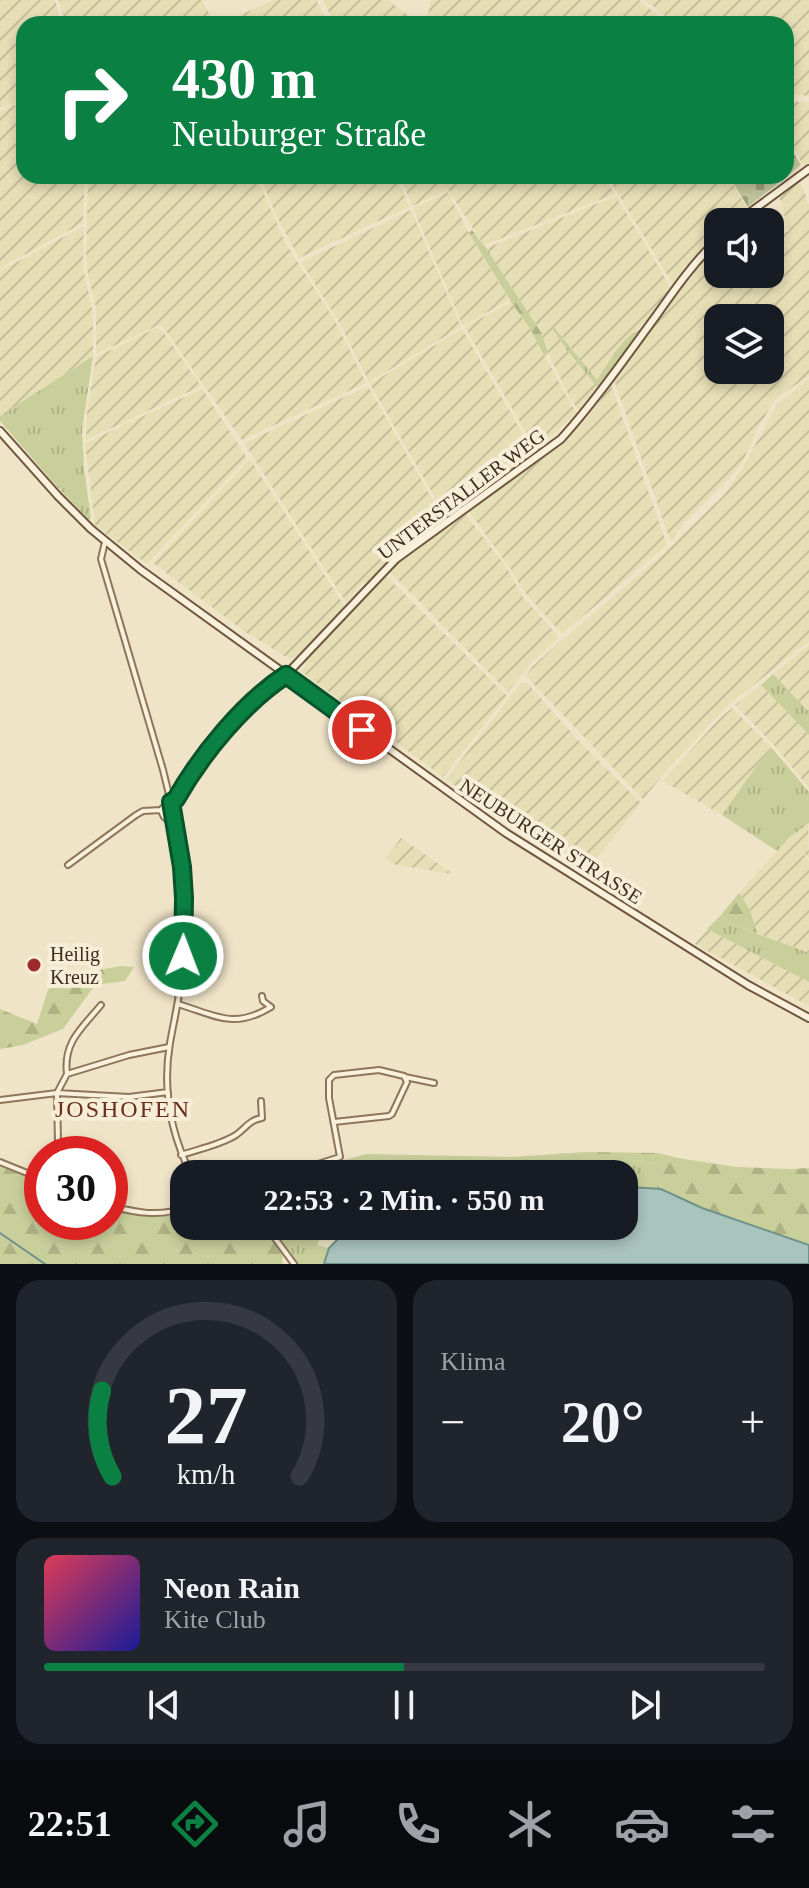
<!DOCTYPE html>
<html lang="de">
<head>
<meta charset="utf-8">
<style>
	body { margin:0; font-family:"Times New Roman",serif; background:#20242c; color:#f1f3f6; height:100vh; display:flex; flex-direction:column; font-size:30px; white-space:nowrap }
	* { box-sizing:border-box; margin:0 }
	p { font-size:26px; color:#9ea1a6 }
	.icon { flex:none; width:44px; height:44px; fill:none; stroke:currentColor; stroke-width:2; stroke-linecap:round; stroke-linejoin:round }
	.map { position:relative; height:1264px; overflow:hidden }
	.sheet { display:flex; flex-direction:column; gap:16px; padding:16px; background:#0d0f14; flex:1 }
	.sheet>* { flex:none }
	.guide { position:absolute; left:16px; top:16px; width:778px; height:168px; border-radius:24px; box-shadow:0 4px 12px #0003; background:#0b8043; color:#fff; overflow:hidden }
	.controls { position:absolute; left:704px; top:208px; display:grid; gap:16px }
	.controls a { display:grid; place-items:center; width:80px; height:80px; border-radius:16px; background:#171b24; box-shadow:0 4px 12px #0003; font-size:40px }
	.speed { position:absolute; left:24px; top:1136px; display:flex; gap:16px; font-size:40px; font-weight:700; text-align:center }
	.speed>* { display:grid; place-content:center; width:104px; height:104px; border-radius:50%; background:#171b24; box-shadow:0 4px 12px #0003; line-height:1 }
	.speed .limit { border:12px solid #d22; background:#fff; color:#111 }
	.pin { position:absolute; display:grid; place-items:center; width:68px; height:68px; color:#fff; margin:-34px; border:4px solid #fff; border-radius:50%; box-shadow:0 2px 8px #0007 }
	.me { position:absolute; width:88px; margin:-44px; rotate:1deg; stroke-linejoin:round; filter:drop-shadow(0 0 6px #0008) }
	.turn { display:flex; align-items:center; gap:28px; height:168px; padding:0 24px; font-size:36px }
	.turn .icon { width:104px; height:104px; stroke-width:2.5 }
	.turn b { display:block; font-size:56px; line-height:68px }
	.big { font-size:60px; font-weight:700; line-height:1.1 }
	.sheet .card { flex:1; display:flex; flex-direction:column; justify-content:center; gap:12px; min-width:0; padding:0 28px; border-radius:24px; background:#20242c }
	.sheet .dial { align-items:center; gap:0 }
	.dial svg { height:208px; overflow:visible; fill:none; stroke:#363941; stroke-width:7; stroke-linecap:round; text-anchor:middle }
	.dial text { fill:#f1f3f6; stroke:none }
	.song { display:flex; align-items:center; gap:24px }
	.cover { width:96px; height:96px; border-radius:12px; background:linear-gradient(135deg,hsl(350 70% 55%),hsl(240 70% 35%)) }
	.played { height:8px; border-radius:4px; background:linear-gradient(90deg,#0b8043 50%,#363941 50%) }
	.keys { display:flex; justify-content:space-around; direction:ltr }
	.heat { display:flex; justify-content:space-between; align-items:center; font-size:44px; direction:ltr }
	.sheet .tiles { flex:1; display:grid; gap:16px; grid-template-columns:1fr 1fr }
	.card:last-child { grid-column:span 2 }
	.trip { position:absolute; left:170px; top:1160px; width:468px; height:80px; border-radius:24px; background:#171b24; box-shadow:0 4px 12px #0003; font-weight:700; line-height:80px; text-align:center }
	.menu { display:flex; height:128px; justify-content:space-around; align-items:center; background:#090b0e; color:#9ea1a6 }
	.menu .icon { width:56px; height:56px }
	.menu .on { color:#0b8043 }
	.menu b { font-size:36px; color:#f1f3f6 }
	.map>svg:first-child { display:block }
</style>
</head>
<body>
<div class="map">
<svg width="809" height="1264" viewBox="0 0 809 1264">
	<defs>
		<pattern id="farmland-furrows" width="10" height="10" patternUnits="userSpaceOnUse" patternTransform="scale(2)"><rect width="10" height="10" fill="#e6deb5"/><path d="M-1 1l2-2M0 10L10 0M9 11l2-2" fill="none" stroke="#c6bf9b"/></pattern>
		<pattern id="grass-tufts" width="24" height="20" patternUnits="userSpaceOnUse" patternTransform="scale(2)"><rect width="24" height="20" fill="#c9cf9b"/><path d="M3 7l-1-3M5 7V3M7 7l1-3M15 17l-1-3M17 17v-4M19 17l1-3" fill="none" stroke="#aeb285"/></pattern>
		<pattern id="forest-firs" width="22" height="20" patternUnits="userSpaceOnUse" patternTransform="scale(2)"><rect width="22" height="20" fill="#c9cf9b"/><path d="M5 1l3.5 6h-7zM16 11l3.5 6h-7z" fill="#aeb285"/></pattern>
		<pattern id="cemetery-stones" width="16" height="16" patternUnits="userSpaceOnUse" patternTransform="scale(2)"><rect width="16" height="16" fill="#bfc49a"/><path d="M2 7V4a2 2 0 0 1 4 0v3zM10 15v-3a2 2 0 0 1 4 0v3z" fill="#9ca07d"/></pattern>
	</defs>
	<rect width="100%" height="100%" fill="#f0e4c8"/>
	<path fill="url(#farmland-furrows)" fill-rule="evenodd" d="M0 0H55L61 24H24V99L0 108Z
		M59 0H202L215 24H65Z
		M274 0H316L328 24H220Z
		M323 0H388L419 24H335Z
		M431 0H639L669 24H426Z
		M645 0H809V96L786 93V24H675Z
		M24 102V176H85L83 223 0 268V111Z
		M786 102H809V163L804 166 786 137Z
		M88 176H256L286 244 334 319 366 383 242 440 161 324 96 354V307L88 276 86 254Z
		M260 176H397L409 207 299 258 277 217Z
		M400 176H604L615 194 484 245 448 190 412 206Z
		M607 176H728L748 209 732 222H718V235L673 284Z
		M800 180 809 205V375L775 400 760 424 742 463 729 479 684 523 673 540H670L614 380 680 290 718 245V274H770V238L789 231 779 196ZM718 318H770V370H718Z
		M448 192 469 233 509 300 463 326 413 208Z
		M616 196 671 288 656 311 624 342 597 381 555 327 553 329 567 350 597 387 578 410 569 396 548 353 542 334 486 248Z
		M411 210 461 327 369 382 338 320 301 262Z
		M84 226 83 268 93 313V356L0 416V271Z
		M511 302 529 327 576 413 536 450 465 327Z
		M156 328 163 332 201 386 86 440 87 412 96 357Z
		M462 329 532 450 492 476 464 505 450 515H446L440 506 370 384Z
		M809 379V641L726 707 668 769 643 799 526 676 532 667 562 640 663 554 724 495 745 464 777 404Z
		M611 385 667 545 562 634 523 590 510 568 468 510 566 439 588 417Z
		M368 386 444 520 390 560 369 583 363 582 346 602 244 443Z
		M202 389 247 458 147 564 95 525 85 443Z
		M250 459 345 607 313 643 296 656 289 659 244 631 153 563Z
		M466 515 507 568 523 597 559 637 533 661 508 692 389 571 393 565Z
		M384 574 507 696 443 777 302 672 308 659Z
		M809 645V712L773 674Z
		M522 682 527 683 579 741 641 803 592 864 584 871 513 827 446 779Z
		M761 685 809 735V788L776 747 735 705Z
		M732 708 772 748 759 762 722 815 663 781 719 719Z
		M808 822 809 858 802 851 809 862V953L757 933 750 910 739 893 790 837Z
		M401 838 453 874 392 864 386 858Z
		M707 929 809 982V1006L695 944Z"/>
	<path fill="url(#grass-tufts)" d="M554 327 597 380C609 363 623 333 645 328L597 387 567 350 552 328Z
		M93 356 82 430 84 468 91 518 89 520 52 481 0 421V416Z
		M773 674 809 712V735L761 685Z
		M772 748 809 792V823L790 837 777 851 722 815 759 762Z
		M720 916 737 926 809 953V982L707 929Z
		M625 1159 659 1164 661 1189 624 1188V1174H606Z
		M284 1226H325L317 1245 329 1248 324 1264H297L272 1232Z"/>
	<path fill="url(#forest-firs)" d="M472 230 486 248 542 334 548 353 545 357 529 327 511 302 469 233Z
		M739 893 750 910 757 933 737 926 720 916Z
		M121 966 134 967 125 981 95 985 63 1029 23 1045 0 1049V1009L37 1024 48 990 67 976Z
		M585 1152 658 1153 678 1158 737 1167 791 1169 809 1168V1245L702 1208 661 1189 658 1164 625 1159 605 1174H301L319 1172V1167L366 1154 513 1157Z
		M0 1165 42 1182V1222H110V1210L171 1216 184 1208V1226H265L283 1254 282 1264H0Z"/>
	<path fill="url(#cemetery-stones)" d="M786 141 801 165 748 207 729 176H786Z"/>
	<path fill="#a9c4bc" stroke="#6f938a" stroke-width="2" d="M630 1187 661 1189 702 1208 809 1245V1264H324L329 1248 351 1226H624V1188Z"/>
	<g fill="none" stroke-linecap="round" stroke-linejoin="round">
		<path stroke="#6f938a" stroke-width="2" d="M0 1233 45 1264"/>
		<g stroke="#8d765c" stroke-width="8">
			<path id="street" d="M105 542 101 559 163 770C171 801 178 834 182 866 186 896 184 928 183 958 182 987 175 1015 170 1043 162 1090 170 1132 191 1174
				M161 811 164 817 175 826
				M68 865 136 815 143 811 161 810C165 804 170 804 175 800 182 794 194 767 202 758 224 729 256 695 286 675
				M178 1004C215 1015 233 1030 271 1007L263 1001 262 996
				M67 1074C63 1042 82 1028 101 1005
				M405 1077 434 1083
				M0 1100 57 1093 129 1097 168 1092
				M58 1143 57 1093 67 1074 129 1055 169 1047
				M181 1155C199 1149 220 1145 236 1135 246 1128 249 1120 262 1118L261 1101
				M0 1162 42 1179
				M286 1174 340 1157 329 1098V1080L334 1075 379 1070 404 1076 407 1082 392 1114 389 1116 334 1122
				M110 1206C134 1212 161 1218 184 1207
				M266 1226 294 1264"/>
		</g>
		<g stroke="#6f573f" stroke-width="10">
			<path id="secondary" d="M737 222 809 169
				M0 431 58 496 91 529 141 570 506 833 748 985 809 1018
				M286 675 396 559 561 439C596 400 625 358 656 316 675 289 694 262 718 239"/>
		</g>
		<use href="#street" stroke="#faf1dc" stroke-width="4"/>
		<use href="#secondary" stroke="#faf1dc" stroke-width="6"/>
	</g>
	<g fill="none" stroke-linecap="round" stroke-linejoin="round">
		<g stroke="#07532c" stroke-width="20">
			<path id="route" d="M183 956 184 898 182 867 171 802 176 799C201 755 243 703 286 675L362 730"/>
		</g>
		<use href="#route" stroke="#0b8043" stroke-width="14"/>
	</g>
	<circle fill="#9e2a2b" stroke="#f7eed8" stroke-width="3" cx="34" cy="965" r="8"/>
	<g text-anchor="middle" stroke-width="8" stroke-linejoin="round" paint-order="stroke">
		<g font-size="20" fill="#3d2e20" stroke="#f7eed8">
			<text transform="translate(461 494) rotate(-37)" y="7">UNTERSTALLER WEG</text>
			<text transform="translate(551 841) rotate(33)" y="7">NEUBURGER STRASSE</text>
		</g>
		<g font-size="20" fill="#3d2e20" stroke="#f7eed8" text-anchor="start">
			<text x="50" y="961">Heilig<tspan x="50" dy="23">Kreuz</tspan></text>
		</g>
		<g font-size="24" letter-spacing="2" fill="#6b2e1e" stroke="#f7eed8">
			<text x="123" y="1117">JOSHOFEN</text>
		</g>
	</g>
</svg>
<div class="controls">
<a><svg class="icon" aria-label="sound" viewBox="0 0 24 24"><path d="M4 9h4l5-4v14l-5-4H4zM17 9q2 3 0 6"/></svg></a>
<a><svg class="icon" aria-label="layers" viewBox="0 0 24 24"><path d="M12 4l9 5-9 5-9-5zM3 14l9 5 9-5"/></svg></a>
</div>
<div class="speed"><div class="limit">30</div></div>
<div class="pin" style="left:362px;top:730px;background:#d93025"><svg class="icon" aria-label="arrive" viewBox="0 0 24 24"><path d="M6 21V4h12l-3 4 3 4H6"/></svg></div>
<svg class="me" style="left:183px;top:956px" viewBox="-20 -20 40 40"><circle r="17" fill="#0b8043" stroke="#fff" stroke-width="3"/><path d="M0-11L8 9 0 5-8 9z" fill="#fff"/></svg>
<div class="trip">22:53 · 2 Min. · 550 m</div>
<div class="guide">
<div class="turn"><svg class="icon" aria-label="right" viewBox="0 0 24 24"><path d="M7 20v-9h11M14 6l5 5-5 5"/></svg><div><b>430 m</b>Neuburger Straße</div></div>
</div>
</div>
<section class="sheet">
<div class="tiles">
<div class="card dial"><svg viewBox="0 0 100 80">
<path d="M14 69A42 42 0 1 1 86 69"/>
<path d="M14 69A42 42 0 0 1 10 36" stroke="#0b8043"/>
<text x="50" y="56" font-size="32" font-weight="700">27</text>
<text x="50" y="72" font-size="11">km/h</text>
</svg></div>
<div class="card"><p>Klima</p>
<div class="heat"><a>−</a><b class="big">20°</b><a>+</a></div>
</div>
<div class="card">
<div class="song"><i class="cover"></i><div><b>Neon Rain</b><p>Kite Club</p></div></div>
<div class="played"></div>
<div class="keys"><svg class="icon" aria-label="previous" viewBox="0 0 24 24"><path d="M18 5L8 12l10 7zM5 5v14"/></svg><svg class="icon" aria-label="pause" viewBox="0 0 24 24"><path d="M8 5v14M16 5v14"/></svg><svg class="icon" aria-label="next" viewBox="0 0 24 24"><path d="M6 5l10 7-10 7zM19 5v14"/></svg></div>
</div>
</div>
</section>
<nav class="menu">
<b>22:51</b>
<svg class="icon on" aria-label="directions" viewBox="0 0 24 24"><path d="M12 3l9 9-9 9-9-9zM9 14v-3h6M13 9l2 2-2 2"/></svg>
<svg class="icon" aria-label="music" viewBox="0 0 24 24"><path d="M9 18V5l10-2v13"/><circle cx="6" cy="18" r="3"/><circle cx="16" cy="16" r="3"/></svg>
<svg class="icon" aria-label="phone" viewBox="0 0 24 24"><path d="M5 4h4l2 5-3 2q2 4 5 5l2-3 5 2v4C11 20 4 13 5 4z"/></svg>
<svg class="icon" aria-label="climate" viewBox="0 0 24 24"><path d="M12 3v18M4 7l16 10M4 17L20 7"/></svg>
<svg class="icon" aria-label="car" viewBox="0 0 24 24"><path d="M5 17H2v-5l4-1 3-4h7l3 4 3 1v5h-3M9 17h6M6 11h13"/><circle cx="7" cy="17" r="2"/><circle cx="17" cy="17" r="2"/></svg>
<svg class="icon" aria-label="filters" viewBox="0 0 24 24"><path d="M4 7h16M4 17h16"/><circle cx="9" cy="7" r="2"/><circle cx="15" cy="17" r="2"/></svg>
</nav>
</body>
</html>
